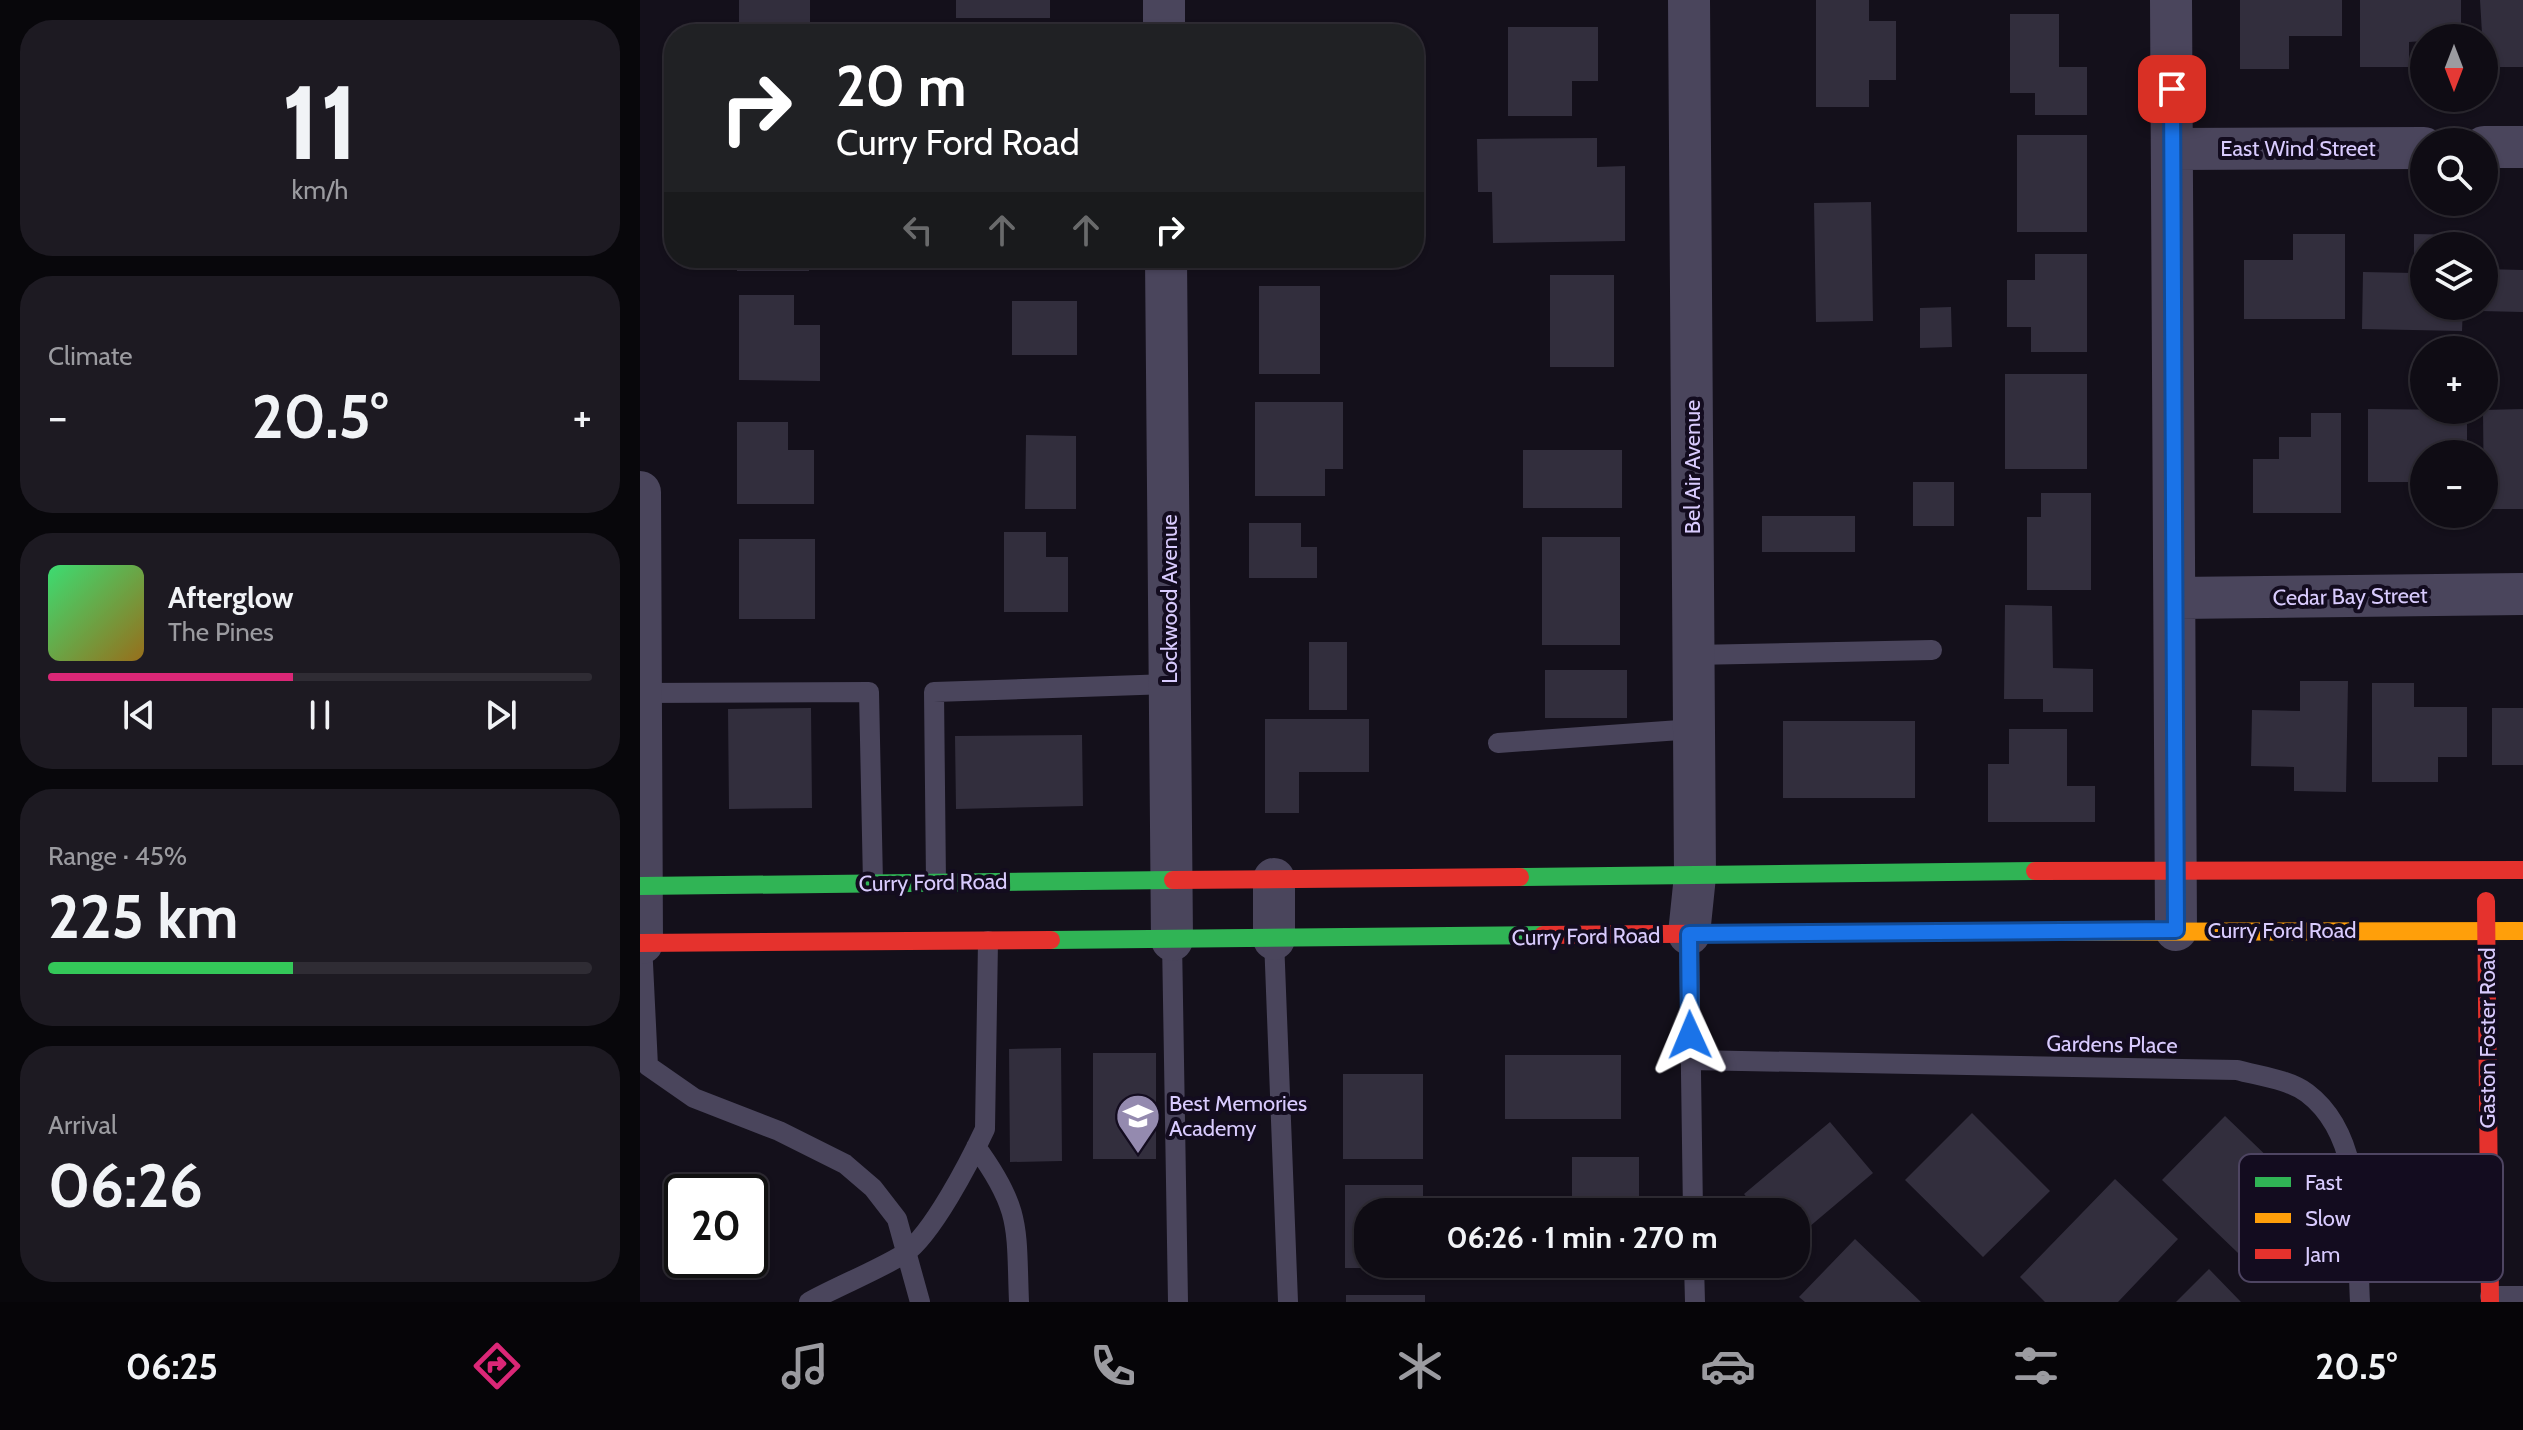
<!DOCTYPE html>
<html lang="en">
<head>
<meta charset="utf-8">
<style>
	body { margin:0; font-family:Cabin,sans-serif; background:#1d1a22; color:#f1f3f6; height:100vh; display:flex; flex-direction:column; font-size:30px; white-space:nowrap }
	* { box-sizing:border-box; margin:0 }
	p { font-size:26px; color:#9b9ba0 }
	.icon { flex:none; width:44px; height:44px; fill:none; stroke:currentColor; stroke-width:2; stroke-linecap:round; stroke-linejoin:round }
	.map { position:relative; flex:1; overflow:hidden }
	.drawer { display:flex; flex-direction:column; gap:20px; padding:20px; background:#08070b; width:640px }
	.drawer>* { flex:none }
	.hud { position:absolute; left:24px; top:24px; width:760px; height:244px; border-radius:32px; box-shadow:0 2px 6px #0004,0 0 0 2px #2f2c34; background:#202124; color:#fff; overflow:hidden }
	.needle { width:52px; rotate:180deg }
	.fabs { position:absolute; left:1770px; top:24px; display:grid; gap:16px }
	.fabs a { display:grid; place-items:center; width:88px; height:88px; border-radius:50%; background:#0f0c14; box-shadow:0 2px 6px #0004,0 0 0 2px #2f2c34; font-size:40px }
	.speed { position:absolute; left:24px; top:1174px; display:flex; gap:16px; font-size:40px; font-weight:700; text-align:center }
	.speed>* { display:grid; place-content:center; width:104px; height:104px; border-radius:50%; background:#0f0c14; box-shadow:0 2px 6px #0004,0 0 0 2px #2f2c34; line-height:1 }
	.speed .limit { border:4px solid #111; border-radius:12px; background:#fff; color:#111 }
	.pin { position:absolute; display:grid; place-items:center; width:68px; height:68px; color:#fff; margin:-34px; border-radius:16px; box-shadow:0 4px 12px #0006 }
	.me { position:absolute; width:88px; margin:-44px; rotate:359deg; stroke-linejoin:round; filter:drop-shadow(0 0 6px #0008) }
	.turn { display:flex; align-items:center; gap:28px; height:168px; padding:0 40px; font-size:36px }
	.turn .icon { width:104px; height:104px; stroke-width:2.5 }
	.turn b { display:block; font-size:56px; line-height:68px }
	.lanes { display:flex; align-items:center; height:76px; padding:0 40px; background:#0003; justify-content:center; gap:40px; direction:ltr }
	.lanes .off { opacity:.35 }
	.big { font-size:60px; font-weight:700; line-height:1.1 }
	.drawer .tile { flex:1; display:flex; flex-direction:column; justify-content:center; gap:12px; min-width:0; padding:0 28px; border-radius:32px; background:#1d1a22 }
	.drawer .dial { align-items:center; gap:0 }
	.dial b { font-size:104px; line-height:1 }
	.song { display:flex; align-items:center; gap:24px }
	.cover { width:96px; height:96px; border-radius:12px; background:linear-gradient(135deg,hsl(140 70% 55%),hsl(40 70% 35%)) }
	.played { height:8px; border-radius:4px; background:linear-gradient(90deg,#db2777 45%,#2f2c34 45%) }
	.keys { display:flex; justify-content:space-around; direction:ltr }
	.heat { display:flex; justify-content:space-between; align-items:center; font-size:44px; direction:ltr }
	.charge { height:12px; border-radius:6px; background:linear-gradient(90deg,#34c759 45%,#2f2c34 0) }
	.trip { position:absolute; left:714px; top:1198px; width:456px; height:80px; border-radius:32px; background:#0f0c14; box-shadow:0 2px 6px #0004,0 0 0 2px #2f2c34; font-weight:700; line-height:80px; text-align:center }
	.dock { display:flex; height:128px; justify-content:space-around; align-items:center; background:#060508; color:#9b9ba0 }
	.dock .icon { width:56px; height:56px }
	.dock .active { color:#db2777 }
	.dock b { font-size:36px; color:#f1f3f6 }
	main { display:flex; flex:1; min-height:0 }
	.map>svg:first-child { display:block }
</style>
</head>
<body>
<main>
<section class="drawer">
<div class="tile dial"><b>11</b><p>km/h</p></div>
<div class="tile"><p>Climate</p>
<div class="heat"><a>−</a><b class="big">20.5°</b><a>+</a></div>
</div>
<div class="tile">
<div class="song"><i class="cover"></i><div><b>Afterglow</b><p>The Pines</p></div></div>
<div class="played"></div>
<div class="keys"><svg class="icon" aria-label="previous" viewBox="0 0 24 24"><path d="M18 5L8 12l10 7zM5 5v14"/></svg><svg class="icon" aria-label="pause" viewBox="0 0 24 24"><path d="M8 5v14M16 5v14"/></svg><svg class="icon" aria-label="next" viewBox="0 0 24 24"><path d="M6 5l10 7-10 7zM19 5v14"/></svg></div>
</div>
<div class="tile"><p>Range · 45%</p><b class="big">225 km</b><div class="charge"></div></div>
<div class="tile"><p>Arrival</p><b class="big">06:26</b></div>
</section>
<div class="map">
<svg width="1883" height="1302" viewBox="0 0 1883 1302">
	<rect width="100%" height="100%" fill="#14101b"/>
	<path fill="#322e3d" d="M99 0H170V34H99Z
		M316 0H410V18H316Z
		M1176 0H1229V21H1256V80H1229V107H1176Z
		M1600 0H1702V36H1649V69H1600Z
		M1720 0H1821V38L1769 42V67H1720Z
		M1840 0H1883V67H1844Z
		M1370 14H1419V67H1447V115H1395V93H1370Z
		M868 27H958V81H932V116H868Z
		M1377 135H1447V232H1377Z
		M957 138V167L985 166V241L853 243 852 192H838L837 139Z
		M1231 202 1233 321 1176 322 1174 203Z
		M1653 234H1705V319H1604V260H1653Z
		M1774 234 1824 235V246H1784V306H1823L1822 331 1722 329 1723 272 1774 273Z
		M1395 254H1447V352H1391V327H1367V280H1395Z
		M97 258H169V271H97Z
		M366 258H417V266L366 265Z
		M1844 269 1883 270V312L1840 311V306H1844Z
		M910 275H974V367H910Z
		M619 286H680V374H619Z
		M99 295H154V325H180V381L99 380Z
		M372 301H437V355H372Z
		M1311 307 1312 347 1280 348V308Z
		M1365 374H1447V469H1365Z
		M615 402H703V469H685V496H615Z
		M1728 409 1827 410V454H1784V509H1778V482H1728Z
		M1883 409V509H1844L1843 410Z
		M1671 413H1701V513H1613V459H1639V437H1671Z
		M97 422H148V450H174V504H97Z
		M386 435 436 436V509H385Z
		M883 450H982V508H883Z
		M1273 482H1314V526H1273Z
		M1401 493H1451V590H1387V517H1401Z
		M1122 516H1215V552H1122Z
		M609 523H661V547H677V578H609Z
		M364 532H406V557H428V612H364Z
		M902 537H980V645H902Z
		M99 539H175V619H99Z
		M1365 605 1412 606 1413 668 1453 669V712H1403V699H1364Z
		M669 642H707V710H669Z
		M905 670H987V718H905Z
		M1660 681H1708L1706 792 1654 791V767L1611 766 1612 710 1660 711Z
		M1732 683H1774V707H1827V757H1798V782H1732Z
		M171 708 172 808 89 809 88 709Z
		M1852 708H1883V765H1852Z
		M625 719H729V772H659V813H625Z
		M1143 721H1275V798H1143Z
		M1369 729H1427V786H1455V822H1348V764H1369Z
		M442 735 443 806 316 809 315 736Z
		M421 1048 422 1161 370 1162 369 1049Z
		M453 1053H516V1159H453Z
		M865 1055H981V1119H865Z
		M703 1074H783V1159H703Z
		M1332 1113 1410 1191 1343 1257 1265 1180Z
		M1585 1116 1684 1211 1622 1276 1522 1180Z
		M1190 1122 1233 1173 1156 1238V1212H1119L1104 1194Z
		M932 1157H999V1212H932Z
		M1475 1179 1538 1239 1478 1302H1405L1380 1277Z
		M705 1185H783V1212H728V1264H783V1268H705Z
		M1215 1239 1281 1302H1165L1159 1297Z
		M1569 1269 1601 1302H1536Z
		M706 1295H785V1302H706Z"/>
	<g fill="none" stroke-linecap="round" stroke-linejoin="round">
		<path stroke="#4a455c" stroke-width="20" d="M1053 655 1292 650
			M0 693 229 692 233 883
			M858 743 1054 729
			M296 882 294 692 529 684
			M1049 934 1053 1212
			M634 939 648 1302
			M532 940 538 1302
			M2 943 8 1066
			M1050 1060 1597 1070C1619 1076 1648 1079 1667 1093 1727 1138 1716 1236 1720 1302
			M8 1066 54 1098 139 1131 205 1164 233 1188 257 1219 280 1302
			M336 1147C382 1210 376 1228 379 1302
			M1054 1264 1055 1302
			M1850 1296H1883
			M169 1302C200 1285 234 1272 264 1254 292 1235 330 1161 345 1129L348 941"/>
		<path stroke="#4a455c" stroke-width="42" d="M524 0V34
			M1531 0 1536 930
			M1844 147H1883
			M1532 149 1784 148
			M526 258 532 940
			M0 492 2 943
			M1537 598 1883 594
			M1049 934 1055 876 1049 0
			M634 939V879"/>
		<path stroke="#30b455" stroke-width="18" d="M880 877 1395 871
			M0 886 533 880
			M411 940 903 935"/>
		<path stroke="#ff9f0a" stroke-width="18" d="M1259 932 1883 931"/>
		<path stroke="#e5322d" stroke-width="18" d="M1395 871 1883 870
			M533 880 880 877
			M1846 901 1850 1302
			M903 935 1259 932
			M0 943 411 940"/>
	</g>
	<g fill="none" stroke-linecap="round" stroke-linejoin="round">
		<g stroke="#114b97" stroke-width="20">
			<path id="route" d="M1050 1035 1049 934 1536 930 1532 89"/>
		</g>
		<use href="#route" stroke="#1a73e8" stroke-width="14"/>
	</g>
	<defs>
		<g id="school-pin" transform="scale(2.3)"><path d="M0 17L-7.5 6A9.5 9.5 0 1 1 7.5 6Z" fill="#948aaf" stroke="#130c1f"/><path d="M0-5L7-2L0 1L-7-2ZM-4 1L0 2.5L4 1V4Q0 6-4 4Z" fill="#fff"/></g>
	</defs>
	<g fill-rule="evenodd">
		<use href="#school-pin" x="498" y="1116"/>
	</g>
	<g text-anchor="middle" stroke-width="8" stroke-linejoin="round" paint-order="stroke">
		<g font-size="22" fill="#d9cbfe" stroke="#130c1f">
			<text x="1658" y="156">East Wind Street</text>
			<text transform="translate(1052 467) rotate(-90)" y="8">Bel Air Avenue</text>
			<text transform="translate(1710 596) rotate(-1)" y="8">Cedar Bay Street</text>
			<text transform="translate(529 599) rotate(-90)" y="8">Lockwood Avenue</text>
			<text transform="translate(293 882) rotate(-1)" y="8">Curry Ford Road</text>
			<text x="1642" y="938">Curry Ford Road</text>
			<text transform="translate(946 936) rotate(-1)" y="8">Curry Ford Road</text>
			<text transform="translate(1847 1038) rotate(-90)" y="8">Gaston Foster Road</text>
			<text transform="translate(1472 1044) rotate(1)" y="8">Gardens Place</text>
		</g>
		<g font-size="22" fill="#d9cbfe" stroke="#130c1f" text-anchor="start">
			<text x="529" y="1111">Best Memories<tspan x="529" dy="25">Academy</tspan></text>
		</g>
	</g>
	<rect x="1599" y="1154" width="264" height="128" rx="12" fill="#130c1f" stroke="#4e4562" stroke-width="2"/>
	<rect x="1615" y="1177" width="36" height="10" fill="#30b455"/>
	<rect x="1615" y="1213" width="36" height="10" fill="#ff9f0a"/>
	<rect x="1615" y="1249" width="36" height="10" fill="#e5322d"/>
	<g font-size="22" fill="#d9cbfe">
		<text x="1665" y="1190">Fast</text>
		<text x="1665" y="1226">Slow</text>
		<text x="1665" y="1262">Jam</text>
	</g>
</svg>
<div class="fabs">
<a><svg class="needle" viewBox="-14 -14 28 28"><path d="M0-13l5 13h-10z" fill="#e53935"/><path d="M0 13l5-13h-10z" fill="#9b9ba0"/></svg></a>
<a><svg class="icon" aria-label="search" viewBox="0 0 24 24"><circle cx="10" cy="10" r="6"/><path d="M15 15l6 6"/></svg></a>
<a><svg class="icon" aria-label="layers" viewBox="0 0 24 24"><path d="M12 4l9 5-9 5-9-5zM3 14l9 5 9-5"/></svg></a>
<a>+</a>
<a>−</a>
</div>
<div class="speed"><div class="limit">20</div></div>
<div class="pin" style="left:1532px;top:89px;background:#d93025"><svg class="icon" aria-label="arrive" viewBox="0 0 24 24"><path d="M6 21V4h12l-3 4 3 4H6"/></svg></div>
<svg class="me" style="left:1050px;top:1035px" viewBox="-20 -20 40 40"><path d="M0-17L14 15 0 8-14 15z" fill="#1a73e8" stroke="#fff" stroke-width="4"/></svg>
<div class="trip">06:26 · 1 min · 270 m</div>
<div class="hud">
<div class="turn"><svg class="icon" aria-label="right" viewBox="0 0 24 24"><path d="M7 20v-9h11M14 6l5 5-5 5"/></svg><div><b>20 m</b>Curry Ford Road</div></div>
<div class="lanes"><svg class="icon off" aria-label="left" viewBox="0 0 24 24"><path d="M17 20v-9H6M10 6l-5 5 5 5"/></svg><svg class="icon off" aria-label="ahead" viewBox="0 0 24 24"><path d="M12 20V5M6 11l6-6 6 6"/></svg><svg class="icon off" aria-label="ahead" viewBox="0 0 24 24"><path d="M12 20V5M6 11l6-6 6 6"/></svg><svg class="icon" aria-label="right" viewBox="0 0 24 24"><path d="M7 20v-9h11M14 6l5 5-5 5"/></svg></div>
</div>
</div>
</main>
<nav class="dock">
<b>06:25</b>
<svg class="icon active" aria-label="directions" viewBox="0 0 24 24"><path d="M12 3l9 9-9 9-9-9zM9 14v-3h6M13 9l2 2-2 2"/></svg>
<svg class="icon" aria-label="music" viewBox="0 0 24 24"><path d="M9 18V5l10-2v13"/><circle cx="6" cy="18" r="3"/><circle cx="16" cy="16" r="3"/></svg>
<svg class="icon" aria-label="phone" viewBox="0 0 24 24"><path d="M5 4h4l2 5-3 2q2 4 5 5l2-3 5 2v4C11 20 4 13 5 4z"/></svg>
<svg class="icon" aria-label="climate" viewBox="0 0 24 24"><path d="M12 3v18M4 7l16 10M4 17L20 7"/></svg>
<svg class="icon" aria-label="car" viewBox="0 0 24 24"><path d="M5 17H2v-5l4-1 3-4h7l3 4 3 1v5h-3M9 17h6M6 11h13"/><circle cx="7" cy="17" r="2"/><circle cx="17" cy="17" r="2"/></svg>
<svg class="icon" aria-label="filters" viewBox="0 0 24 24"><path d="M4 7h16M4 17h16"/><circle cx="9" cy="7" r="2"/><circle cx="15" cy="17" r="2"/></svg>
<b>20.5°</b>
</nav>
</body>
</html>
